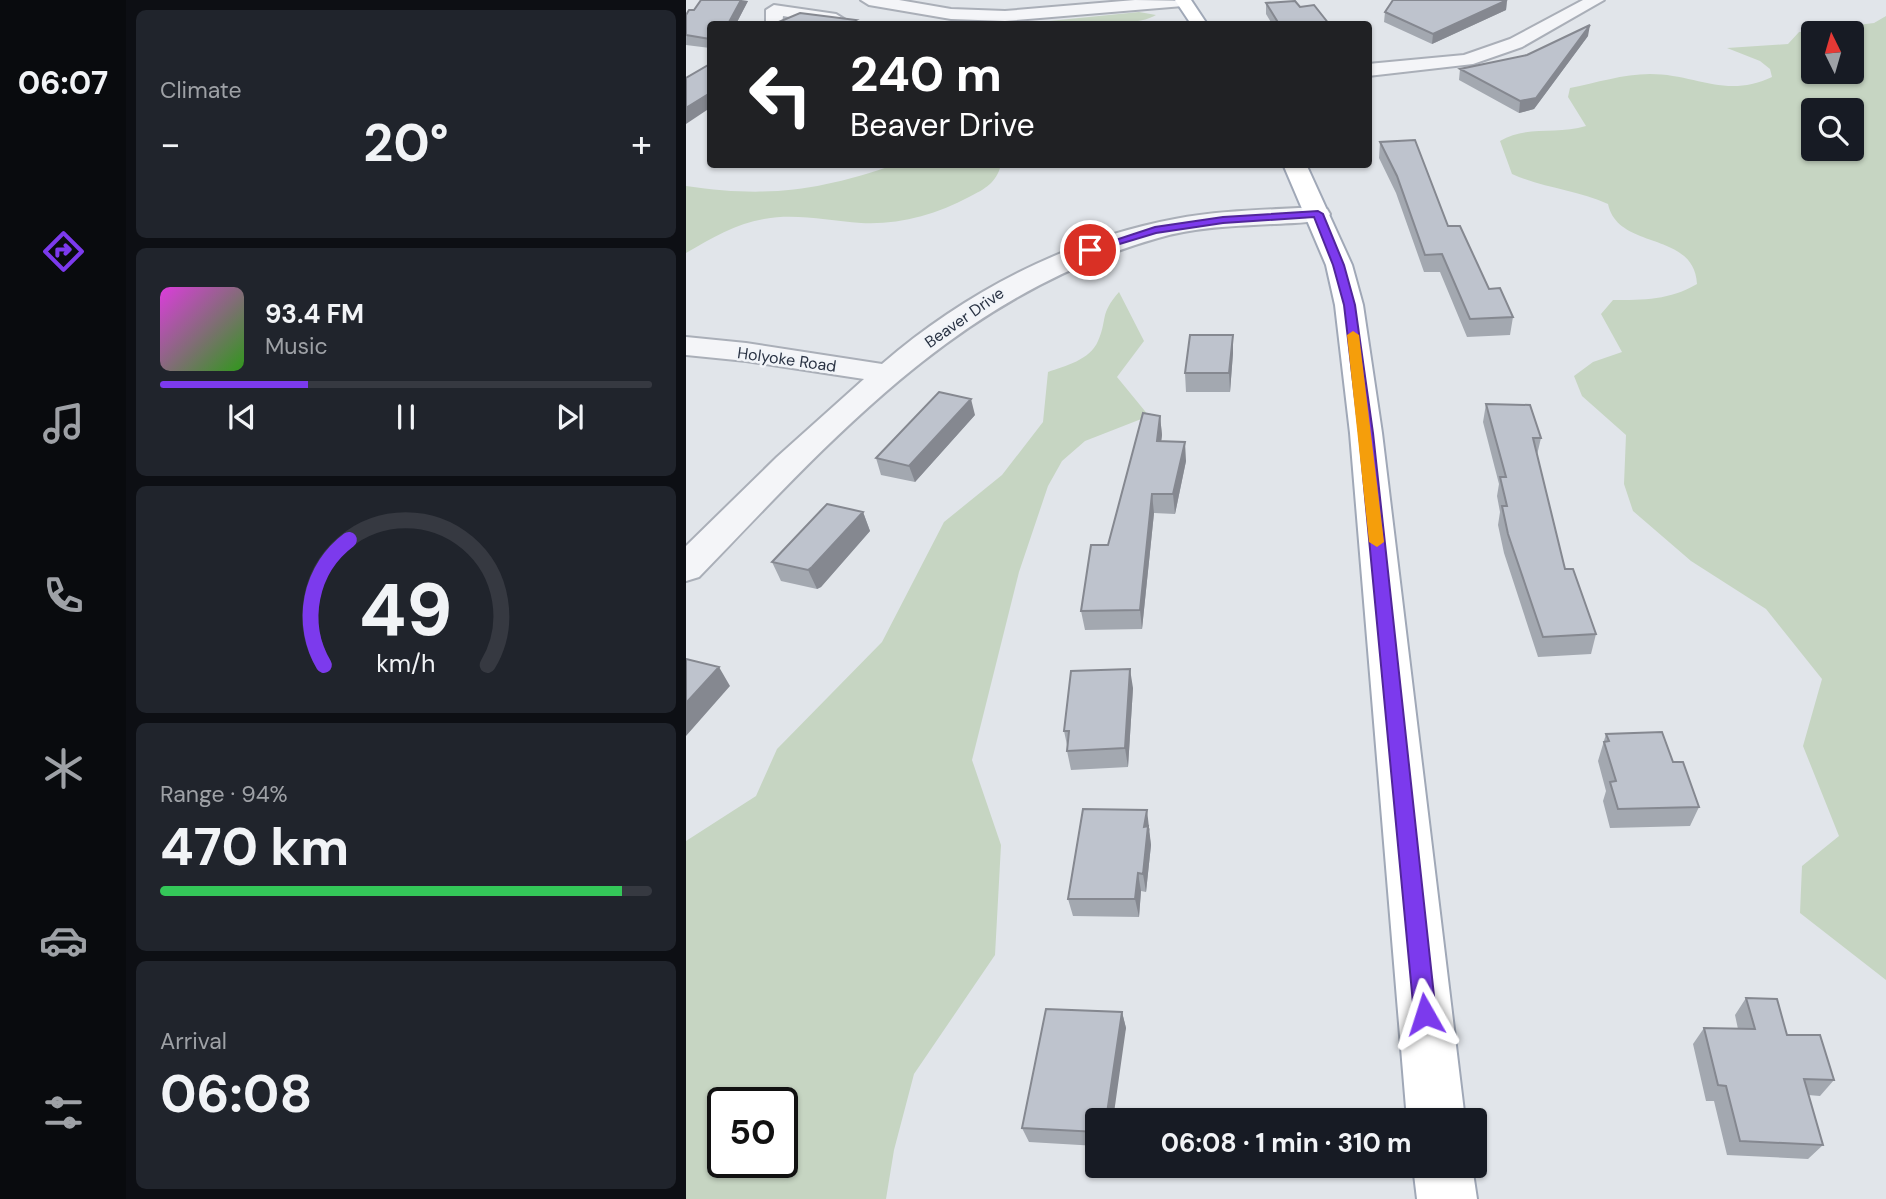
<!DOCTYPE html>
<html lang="en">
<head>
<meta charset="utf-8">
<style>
	body { margin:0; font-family:"DM Sans",sans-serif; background:#20242c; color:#f1f3f6; height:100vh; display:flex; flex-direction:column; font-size:26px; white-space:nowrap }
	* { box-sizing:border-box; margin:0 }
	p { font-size:23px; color:#9ea1a6 }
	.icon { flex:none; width:38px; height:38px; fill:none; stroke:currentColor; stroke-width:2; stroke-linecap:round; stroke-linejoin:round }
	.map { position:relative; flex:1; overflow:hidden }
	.drawer { display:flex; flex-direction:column; gap:10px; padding:10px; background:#0d0f14; width:560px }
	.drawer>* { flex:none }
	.banner { position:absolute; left:21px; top:21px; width:665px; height:147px; border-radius:7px; box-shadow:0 2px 5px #0004; background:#202124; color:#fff; overflow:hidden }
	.needle { width:46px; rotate:355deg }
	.controls { position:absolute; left:1115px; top:21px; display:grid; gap:14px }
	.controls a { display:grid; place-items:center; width:63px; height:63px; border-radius:7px; background:#171b24; box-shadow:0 2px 5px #0004; font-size:35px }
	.speed { position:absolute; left:21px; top:1087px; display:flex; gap:14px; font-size:35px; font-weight:700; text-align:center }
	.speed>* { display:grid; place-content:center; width:91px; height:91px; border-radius:50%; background:#171b24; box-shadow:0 2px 5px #0004; line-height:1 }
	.speed .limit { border:4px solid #111; border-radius:10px; background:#fff; color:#111 }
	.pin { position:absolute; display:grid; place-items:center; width:60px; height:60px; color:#fff; margin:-30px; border:4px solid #fff; border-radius:50%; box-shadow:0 2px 7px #0007 }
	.me { position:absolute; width:77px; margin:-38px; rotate:354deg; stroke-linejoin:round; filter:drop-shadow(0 0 5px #0008) }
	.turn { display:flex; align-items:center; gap:24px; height:147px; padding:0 28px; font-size:32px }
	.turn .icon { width:91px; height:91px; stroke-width:2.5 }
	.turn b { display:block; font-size:49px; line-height:60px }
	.big { font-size:52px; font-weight:700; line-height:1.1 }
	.drawer .widget { flex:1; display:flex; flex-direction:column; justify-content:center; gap:10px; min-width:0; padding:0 24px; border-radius:10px; background:#20242c }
	.drawer .dial { align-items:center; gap:0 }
	.dial svg { height:182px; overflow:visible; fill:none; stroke:#363941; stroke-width:7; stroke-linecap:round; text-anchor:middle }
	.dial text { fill:#f1f3f6; stroke:none }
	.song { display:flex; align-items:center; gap:21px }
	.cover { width:84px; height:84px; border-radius:10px; background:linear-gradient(135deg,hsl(300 70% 55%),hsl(110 70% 35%)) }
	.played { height:7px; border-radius:4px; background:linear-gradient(90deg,#7c3aed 30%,#363941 30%) }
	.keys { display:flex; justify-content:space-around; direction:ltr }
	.heat { display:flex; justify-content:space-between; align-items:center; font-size:38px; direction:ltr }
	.charge { height:10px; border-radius:5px; background:linear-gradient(90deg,#34c759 94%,#363941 0) }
	.trip { position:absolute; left:399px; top:1108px; width:402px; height:70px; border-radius:7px; background:#171b24; box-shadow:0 2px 5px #0004; font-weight:700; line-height:70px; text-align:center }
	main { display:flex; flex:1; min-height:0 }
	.tab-bar { display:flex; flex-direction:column; width:126px; justify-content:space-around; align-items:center; background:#090b0e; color:#9ea1a6 }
	.tab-bar .icon { width:49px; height:49px }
	.tab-bar .on { color:#7c3aed }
	.tab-bar b { font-size:32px; color:#f1f3f6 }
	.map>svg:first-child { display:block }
</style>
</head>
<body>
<main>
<nav class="tab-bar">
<b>06:07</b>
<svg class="icon on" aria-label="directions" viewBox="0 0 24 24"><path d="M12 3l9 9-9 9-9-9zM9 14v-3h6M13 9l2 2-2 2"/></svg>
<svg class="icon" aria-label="music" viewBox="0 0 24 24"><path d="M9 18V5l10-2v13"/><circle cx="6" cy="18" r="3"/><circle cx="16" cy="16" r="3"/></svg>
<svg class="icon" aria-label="phone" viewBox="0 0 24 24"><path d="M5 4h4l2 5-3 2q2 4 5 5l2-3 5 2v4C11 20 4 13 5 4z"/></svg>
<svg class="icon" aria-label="climate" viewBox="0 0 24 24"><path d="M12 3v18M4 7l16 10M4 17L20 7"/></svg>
<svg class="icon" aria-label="car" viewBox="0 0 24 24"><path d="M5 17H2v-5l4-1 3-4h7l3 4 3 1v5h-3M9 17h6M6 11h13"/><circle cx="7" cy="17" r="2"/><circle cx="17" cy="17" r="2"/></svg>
<svg class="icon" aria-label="filters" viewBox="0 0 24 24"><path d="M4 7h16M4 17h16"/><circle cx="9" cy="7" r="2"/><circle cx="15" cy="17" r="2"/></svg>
</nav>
<section class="drawer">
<div class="widget"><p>Climate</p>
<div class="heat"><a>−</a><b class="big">20°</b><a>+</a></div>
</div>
<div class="widget">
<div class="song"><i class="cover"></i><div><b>93.4 FM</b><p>Music</p></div></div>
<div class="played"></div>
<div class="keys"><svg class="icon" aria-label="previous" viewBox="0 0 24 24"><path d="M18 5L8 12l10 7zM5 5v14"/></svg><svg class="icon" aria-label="pause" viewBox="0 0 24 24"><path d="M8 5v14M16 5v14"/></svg><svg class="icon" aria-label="next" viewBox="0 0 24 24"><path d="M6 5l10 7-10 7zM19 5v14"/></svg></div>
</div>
<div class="widget dial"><svg viewBox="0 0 100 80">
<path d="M14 69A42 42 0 1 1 86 69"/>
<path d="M14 69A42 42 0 0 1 25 14" stroke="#7c3aed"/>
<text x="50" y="56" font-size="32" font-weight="700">49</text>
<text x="50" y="72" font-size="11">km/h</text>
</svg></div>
<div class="widget"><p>Range · 94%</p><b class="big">470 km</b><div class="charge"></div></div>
<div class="widget"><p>Arrival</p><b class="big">06:08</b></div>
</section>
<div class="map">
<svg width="1200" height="1199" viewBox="0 0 1200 1199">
	<rect width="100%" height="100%" fill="#e1e5ea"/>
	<path fill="#c6d5c2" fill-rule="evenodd" d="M453 12 470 15C445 32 307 25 270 24L353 22Z
		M1200 16V980L1114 913 1116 866 1153 836 1117 746 1136 679 1080 609 1005 561 947 511 938 484 940 435 896 396 888 376 907 362 936 352 915 314 927 300C958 300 984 300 1011 284 1008 230 932 251 922 204 891 190 857 188 826 174L814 141C840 125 870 135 900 126L882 97 884 88C910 83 937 74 964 74 1010 74 1040 99 1086 77L1084 69 1074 61 1041 48 1102 44 1113 32 1188 23ZM1127 33H1166V72H1127ZM1127 110H1166V149H1127Z
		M208 165H315C310 183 299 189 283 197 250 215 212 225 175 223 142 221 111 213 78 219 49 224 26 238 0 253V186C81 198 131 191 208 165Z
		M433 292 458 341 431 377 463 416 399 441 376 461 362 486 333 572 286 760 315 845 309 955 228 1074 208 1150 200 1199H0V841L70 796 91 749 196 642 258 522 316 475 357 422 362 372C379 366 404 360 412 341 422 318 413 315 433 292ZM37 1102H96V1162H37Z"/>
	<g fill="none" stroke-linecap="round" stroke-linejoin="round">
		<g stroke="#aaafb8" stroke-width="4">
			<path id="minor" d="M175 0H213L265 9 319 11 449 0 505 1 497 6 319 21 265 19 183 5Z
				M897 0H918L836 47 787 64 682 76V64L778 55 824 39Z
				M88 5 150 14 166 24H146L97 16 96 24H80V10Z
				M632 207 641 209 644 214 641 219C624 223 605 223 588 224 550 226 509 227 472 238 274 294 151 434 13 577L0 581V546L91 457 178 379 60 361 0 355V337L60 343 196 364C278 293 381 239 489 219 536 210 584 210 632 207Z"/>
		</g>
		<g stroke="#a0a8b7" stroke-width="4">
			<path id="major" d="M489 0H505L521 24H505Z
				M597 164H620L666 265 677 305 696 433 779 1120H721L664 433 649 305 640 265Z
				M727 1166H786L791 1199H731Z"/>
		</g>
		<use href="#minor" fill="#f4f5f8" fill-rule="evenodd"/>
		<use href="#major" fill="#fff" fill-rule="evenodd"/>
	</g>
	<path fill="#a3a8b0" d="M15 0 62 1 50 24H24V48L0 45V15L8 10Z
		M821 0 820 10 746 44 698 22 699 12Z
		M580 3 614 7 643 24H586L580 14Z
		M902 36 848 109 833 113 773 80 774 69 841 55Z
		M694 142 762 226 803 289 827 317 824 335 781 337 754 272H738L710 193 693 158Z
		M547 335V353L544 392H500L499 373Z
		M800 404 855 438 851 455 879 569 910 634 905 654 852 657 818 553 812 525 814 512 811 496 813 484 797 422Z
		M289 415 229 482 195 475 190 458Z
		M474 416 476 435 475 441 500 461 489 514 468 513 456 629 399 630 395 611Z
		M177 512 184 531 135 587 131 589 95 581 86 562Z
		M447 688 442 767 385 770 381 751V745L378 731Z
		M920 734 987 762 1013 807 1004 826 924 828 917 801 920 791 912 761Z
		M464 828 463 832 465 845 460 892 455 891 453 917 387 916 382 899Z
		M1060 998 1101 1035 1148 1080 1134 1096 1122 1095 1137 1145 1122 1159 1041 1155 1028 1101H1020L1007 1044 1018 1028 1052 1029 1049 1015Z
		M436 1012 440 1028 411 1120V1146L343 1142 336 1128Z"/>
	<path fill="#858890" d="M55 0 62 1 50 24H42Z
		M821 0 820 10 746 44 747 34Z
		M170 20 171 24H161Z
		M904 25 902 36 848 109 833 113 834 101Z
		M24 93V108L0 124V108Z
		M547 335V353L544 392 543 373Z
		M285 399 289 415 229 482 223 466Z
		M474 416 476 435 473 460 471 441Z
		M499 442 500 461 489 514 487 494Z
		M466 494 468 513 456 629 454 610Z
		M177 512 184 531 135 587 131 589 122 570Z
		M33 667 44 686 0 736V703Z
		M444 669 447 688 442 767 439 748Z
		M461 810 465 845 460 892 457 874 458 827Z
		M452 873 455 891 453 917 449 899Z
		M436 1012 440 1028 427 1120H420Z"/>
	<path fill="#bec3cd" stroke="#858890" stroke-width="2" d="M15 0H55L42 24H24V39L0 35V15L3 10H8Z
		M707 0H821L747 34 699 12Z
		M609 1 614 7 628 5 643 24H593L580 3Z
		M114 13 170 20 161 24H88Z
		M904 25 850 98 834 101 774 69 841 55Z
		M24 64V93L0 108V78Z
		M729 140 762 226H774L803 289 814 288 827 317 784 319 756 254 739 255 711 176 694 142Z
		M504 335H547L543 373H499Z
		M253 392 285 399 223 466 190 458Z
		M800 404 844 405 855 438H847L879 569H887L910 634 857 637 822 534 816 506H821L814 477H820Z
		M457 413 474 416 471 441 499 442 487 494H466L454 610 395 611 405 545H422Z
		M141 504 177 512 126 567 122 570 86 562Z
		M0 659 33 667 0 703Z
		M444 669 439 748 381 751 383 731H378L385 671Z
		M976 732 987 762H997L1013 807 932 809 924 782 930 781 918 742 923 741 920 734Z
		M397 809 461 810 458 827 462 826 457 874 452 873 449 899H382Z
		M1060 998 1091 999 1101 1035H1134L1148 1080 1118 1079 1137 1145 1054 1141 1040 1086 1032 1085 1018 1028 1069 1029Z
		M360 1009 436 1012 420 1120H411V1132L336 1128Z"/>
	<path fill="#7c3aed" stroke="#51269a" stroke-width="2" d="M632 211 637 214 658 265 669 305 687 433 750 1014 747 1022 739 1025 731 1022 728 1014 673 433 658 305 647 265 628 217 537 223 470 233 404 253 399 250 469 227 537 217Z"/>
	<path fill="#f59e0b" d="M667 331 673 335 698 542 691 547 683 542 661 335Z"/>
	<g text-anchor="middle" stroke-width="5" stroke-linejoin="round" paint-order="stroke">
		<g font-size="16" fill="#293243" stroke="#f1f4f8">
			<text transform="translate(278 317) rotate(-35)" y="6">Beaver Drive</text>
			<text transform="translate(101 359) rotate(8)" y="6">Holyoke Road</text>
		</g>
	</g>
</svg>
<div class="controls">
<a><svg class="needle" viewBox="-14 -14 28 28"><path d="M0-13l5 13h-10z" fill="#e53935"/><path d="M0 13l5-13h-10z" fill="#9ea1a6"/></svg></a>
<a><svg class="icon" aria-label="search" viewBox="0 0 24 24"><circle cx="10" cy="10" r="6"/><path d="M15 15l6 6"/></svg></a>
</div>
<div class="speed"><div class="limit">50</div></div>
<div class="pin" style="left:404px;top:250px;background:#d93025"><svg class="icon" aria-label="arrive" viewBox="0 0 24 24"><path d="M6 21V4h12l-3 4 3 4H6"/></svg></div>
<svg class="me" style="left:739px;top:1014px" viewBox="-20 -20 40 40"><path d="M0-17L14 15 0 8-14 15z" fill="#7c3aed" stroke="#fff" stroke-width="4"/></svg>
<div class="trip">06:08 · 1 min · 310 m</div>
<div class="banner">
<div class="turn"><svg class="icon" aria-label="left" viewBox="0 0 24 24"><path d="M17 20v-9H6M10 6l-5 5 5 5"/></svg><div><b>240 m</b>Beaver Drive</div></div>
</div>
</div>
</main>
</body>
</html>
